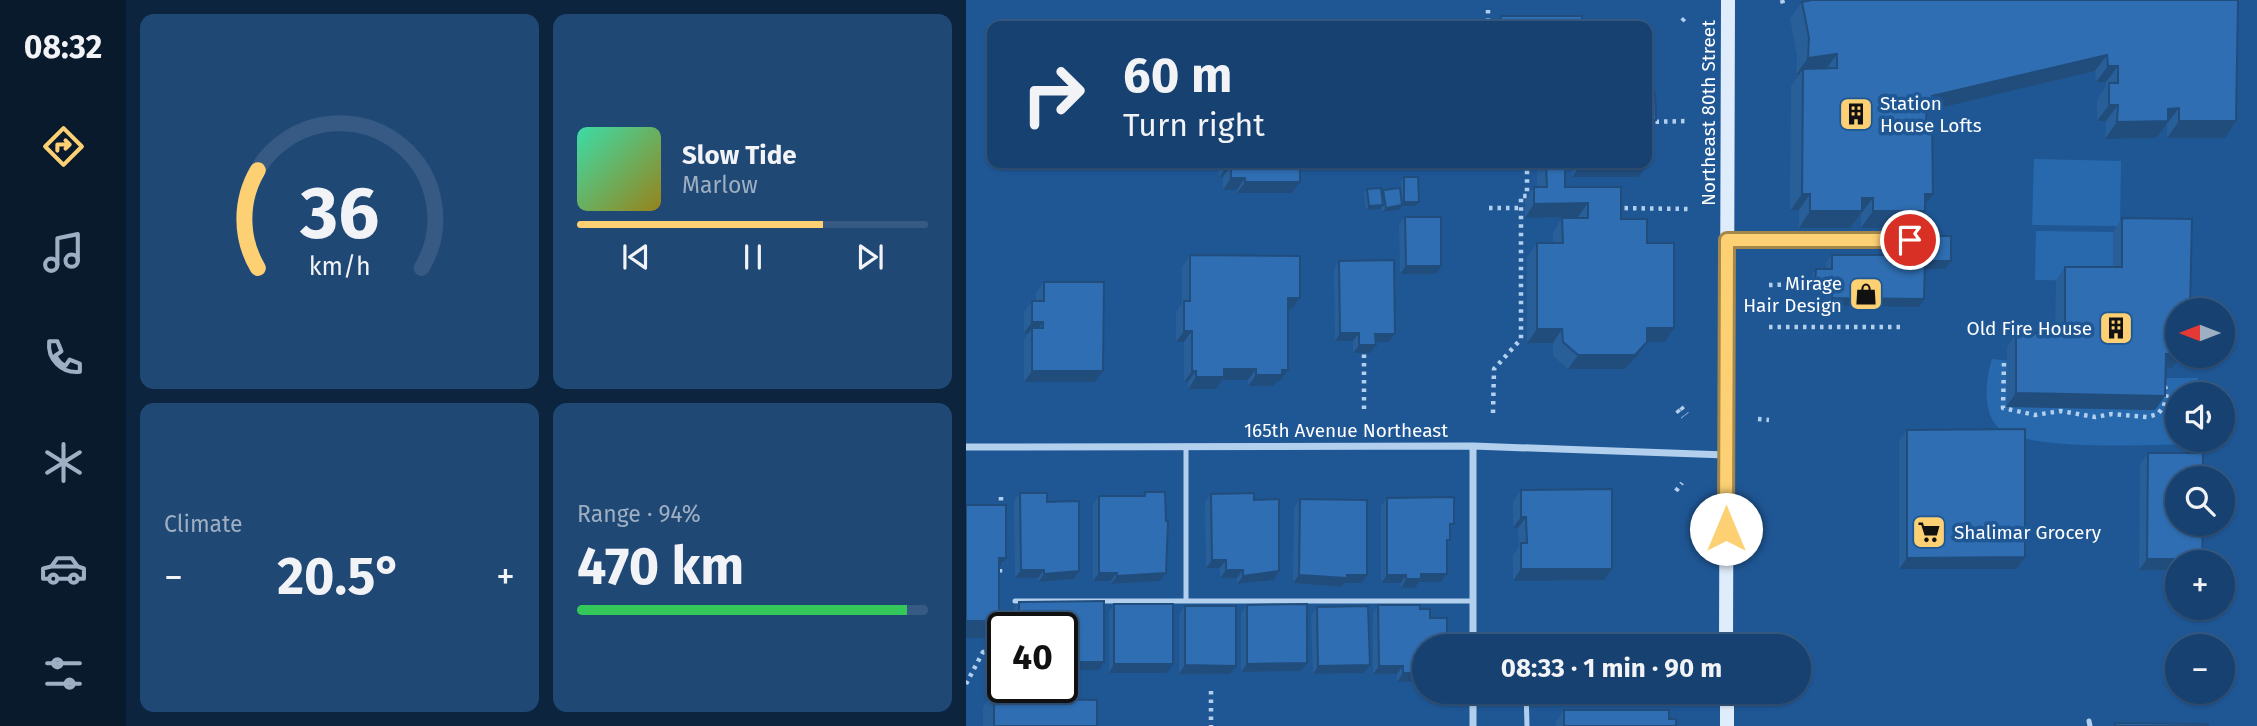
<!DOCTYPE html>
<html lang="en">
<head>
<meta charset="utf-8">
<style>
	body { margin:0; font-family:"Fira Sans",sans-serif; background:#204875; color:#f1f3f6; height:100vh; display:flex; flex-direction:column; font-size:26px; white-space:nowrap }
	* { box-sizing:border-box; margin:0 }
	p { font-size:23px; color:#9eafc3 }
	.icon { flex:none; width:38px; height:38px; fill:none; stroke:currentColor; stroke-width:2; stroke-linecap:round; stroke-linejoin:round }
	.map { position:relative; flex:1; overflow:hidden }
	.details { display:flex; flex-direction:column; gap:14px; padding:14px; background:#0d243e; width:840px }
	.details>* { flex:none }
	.banner { position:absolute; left:21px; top:21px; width:665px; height:147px; border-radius:14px; box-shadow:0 2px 5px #0004,0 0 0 2px #365a83; background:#174170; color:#f1f3f6; overflow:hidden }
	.needle { width:46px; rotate:270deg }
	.tools { position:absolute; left:1199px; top:298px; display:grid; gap:14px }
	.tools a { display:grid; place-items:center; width:70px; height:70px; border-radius:50%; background:#174170; box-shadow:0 2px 5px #0004,0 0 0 2px #365a83; font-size:35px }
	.speed { position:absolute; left:21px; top:612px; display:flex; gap:14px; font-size:35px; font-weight:700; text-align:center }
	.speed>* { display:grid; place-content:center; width:91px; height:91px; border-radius:50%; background:#174170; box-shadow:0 2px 5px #0004,0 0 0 2px #365a83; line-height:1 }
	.speed .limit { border:4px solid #111; border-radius:10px; background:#fff; color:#111 }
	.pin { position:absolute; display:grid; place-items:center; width:60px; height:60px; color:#fff; margin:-30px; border:4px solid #fff; border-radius:50%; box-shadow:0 2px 7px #0007 }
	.me { position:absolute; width:77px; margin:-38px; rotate:0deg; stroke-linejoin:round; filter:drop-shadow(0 0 5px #0008) }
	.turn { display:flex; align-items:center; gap:24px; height:147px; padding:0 21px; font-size:32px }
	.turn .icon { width:91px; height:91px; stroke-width:2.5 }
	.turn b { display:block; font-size:49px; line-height:60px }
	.big { font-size:52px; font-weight:700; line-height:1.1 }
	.details .widget { flex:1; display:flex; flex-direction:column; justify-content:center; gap:10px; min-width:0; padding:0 24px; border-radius:14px; background:#204875 }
	.details .dial { align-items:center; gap:0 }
	.dial svg { height:182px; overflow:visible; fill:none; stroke:#365a83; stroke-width:7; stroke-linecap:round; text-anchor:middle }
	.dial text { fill:#f1f3f6; stroke:none }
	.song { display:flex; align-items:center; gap:21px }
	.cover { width:84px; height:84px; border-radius:10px; background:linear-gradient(135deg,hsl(160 70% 55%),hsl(50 70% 35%)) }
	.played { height:7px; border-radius:4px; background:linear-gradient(90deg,#fcd073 70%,#365a83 70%) }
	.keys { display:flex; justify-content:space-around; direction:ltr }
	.heat { display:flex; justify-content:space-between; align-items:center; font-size:38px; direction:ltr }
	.charge { height:10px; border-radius:5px; background:linear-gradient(90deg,#34c759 94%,#365a83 0) }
	.details .tiles { flex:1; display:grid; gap:14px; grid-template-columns:repeat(2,1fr) }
	.trip { position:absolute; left:446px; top:634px; width:399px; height:70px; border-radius:35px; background:#174170; box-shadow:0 2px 5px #0004,0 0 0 2px #365a83; font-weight:700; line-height:70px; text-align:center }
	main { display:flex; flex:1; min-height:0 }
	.dock { display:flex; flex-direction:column; width:126px; justify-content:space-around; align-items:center; background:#091a2d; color:#9eafc3 }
	.dock .icon { width:49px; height:49px }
	.dock .on { color:#fcd073 }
	.dock b { font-size:32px; color:#f1f3f6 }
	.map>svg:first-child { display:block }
</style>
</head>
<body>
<main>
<nav class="dock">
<b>08:32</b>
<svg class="icon on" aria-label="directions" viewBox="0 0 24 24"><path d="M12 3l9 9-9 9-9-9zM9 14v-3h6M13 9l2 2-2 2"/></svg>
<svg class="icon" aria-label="music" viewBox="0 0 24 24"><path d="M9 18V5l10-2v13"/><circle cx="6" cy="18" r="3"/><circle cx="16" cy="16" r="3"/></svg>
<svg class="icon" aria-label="phone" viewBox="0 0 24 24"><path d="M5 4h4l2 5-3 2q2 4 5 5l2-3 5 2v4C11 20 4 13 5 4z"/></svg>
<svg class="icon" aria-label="climate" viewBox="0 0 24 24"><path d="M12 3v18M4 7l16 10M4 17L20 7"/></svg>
<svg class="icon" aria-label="car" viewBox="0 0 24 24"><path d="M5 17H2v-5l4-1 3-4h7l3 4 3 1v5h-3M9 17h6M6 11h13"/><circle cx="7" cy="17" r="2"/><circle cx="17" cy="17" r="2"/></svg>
<svg class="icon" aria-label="filters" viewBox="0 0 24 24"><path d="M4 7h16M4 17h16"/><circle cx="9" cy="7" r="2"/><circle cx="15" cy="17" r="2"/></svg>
</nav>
<section class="details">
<div class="tiles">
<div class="widget dial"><svg viewBox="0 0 100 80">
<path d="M14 69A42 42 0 1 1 86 69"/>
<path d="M14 69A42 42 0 0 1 14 26" stroke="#fcd073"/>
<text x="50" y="56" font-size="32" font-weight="700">36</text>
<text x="50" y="72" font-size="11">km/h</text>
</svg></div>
<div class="widget">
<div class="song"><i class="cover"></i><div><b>Slow Tide</b><p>Marlow</p></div></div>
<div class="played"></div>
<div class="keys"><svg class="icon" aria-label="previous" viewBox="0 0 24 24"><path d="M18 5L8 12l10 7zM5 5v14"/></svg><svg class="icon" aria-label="pause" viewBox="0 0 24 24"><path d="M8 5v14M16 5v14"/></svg><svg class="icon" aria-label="next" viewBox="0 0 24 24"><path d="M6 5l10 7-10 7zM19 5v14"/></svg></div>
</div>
<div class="widget"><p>Climate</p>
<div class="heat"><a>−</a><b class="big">20.5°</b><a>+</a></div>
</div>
<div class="widget"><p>Range · 94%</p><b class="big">470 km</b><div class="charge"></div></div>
</div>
</section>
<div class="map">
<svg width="1291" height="726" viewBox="0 0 1291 726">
	<rect width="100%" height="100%" fill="#1f5795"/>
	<path fill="#2869ad" d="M1068 159 1155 161 1154 226 1066 225Z
		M1070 231 1147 232V281L1069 280Z
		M1026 359 1190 378H1232V394H1211V439H1232V444C1191 444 1057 453 1031 426 1016 410 1020 378 1026 359Z"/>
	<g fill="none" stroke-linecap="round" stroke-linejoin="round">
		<path stroke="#b2d0ee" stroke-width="4.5" stroke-dasharray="3.5 5" stroke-linecap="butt" d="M816 0 818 7
			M522 10V26
			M716 21 721 16
			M681 122 722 121
			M523 208H555
			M650 208 723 209
			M803 285 844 284
			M803 327H935
			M1038 363 1037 408 1069 415 1095 411 1129 417 1146 414 1181 417 1192 414 1198 406 1201 393 1197 380
			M715 407 721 414
			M398 409V353
			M711 410 717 417
			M527 413 528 369 555 339V196H561V163
			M792 419 803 420
			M710 491 716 483
			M35 509V492
			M29 577 34 576V563
			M0 684 17 652H30L29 621
			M245 691V726"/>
		<path stroke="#b2d0ee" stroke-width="5" d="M762 240H944
			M220 446V601
			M49 601H507
			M560 691 561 726
			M1123 721 1124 726"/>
		<path stroke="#b2d0ee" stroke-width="7" d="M507 446V646
			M0 447 507 446 760 455
			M507 691V726"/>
		<path stroke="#dfecfb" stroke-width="14" d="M760 646 762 0
			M761 726V691"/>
	</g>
	<path fill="#285f99" d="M1272 0 1270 121 1259 138H1201V125H1200L1190 138 1139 139 1140 121H1131V100L1140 87V82H1130L1129 71 961 111 959 211 947 228H895V214L884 228H833V210L824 211 825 86 833 75H830L831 55 824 19 836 2Z
		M535 16 616 26H528Z
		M683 93 690 120 683 130V163L673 177H606V166H599V187L655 219 681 243 699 342H681L671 356 659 369H602L587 356V343H561V257L571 243H587V232L596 218 612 217 559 218V201L568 187H571V163H681Z
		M253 163H334L326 193H271V190H257V177H253Z
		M438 177 450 206H436L433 210 416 212V207L414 209 400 210 398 193 401 189 416 191 417 190 435 193V181Z
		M439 217 470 274H434L433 225Z
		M1156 218 1211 355H1215L1206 368H1199L1189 410 1040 407 1041 347 1050 333 1089 334 1090 280 1099 267H1147V232Z
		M950 236 979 269H959L958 299 953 307 860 306V292H844V277L850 269H860V263L866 255H944L945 244Z
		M224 255 334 298 326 309H322V370L314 381H312L308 386H282V380H256L250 389H222V382H218V342H210V312L216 304V267Z
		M373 261 429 334 423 342H410V345L404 353H387V341H369L368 269Z
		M78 282 137 371 129 382H58V340L63 333H58V312L66 301H70V293Z
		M941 430 1051 569H933V441Z
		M1182 453 1236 559 1235 562H1211V570H1173L1174 464Z
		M555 490 646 569 638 580 547 581V555L553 547 552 528H547V501Z
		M179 492 200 573 194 581 145 584V581H127V504L133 496H176Z
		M54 493 81 502 113 571 108 579 72 582V578H49L48 501Z
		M245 494 288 500 308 580 271 584V578H254V568H240L239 502Z
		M421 498 488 524 484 530V540L481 545V574L475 582H453L449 588H435V583H415V506Z
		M334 499 396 583H378L376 587 327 583 328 508Z
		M138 601V662L133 670H96V628H47V610L53 602Z
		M148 604 201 673H143V612Z
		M281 605 335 671 275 672V613Z
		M412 605 454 609 464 618H481L431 682V674H407V613Z
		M219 606 264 674H213V614Z
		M351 607 398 673 347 674 345 615Z
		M28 690 68 699 131 726H17V707Z
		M598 710 703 719 710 726H590V722Z"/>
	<path fill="#214d7d" d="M871 54 859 71 837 69 833 75H830L842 58Z
		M1141 55 1129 71 957 112 961 98 966 96Z
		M1142 66H1152L1140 82H1130Z
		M1143 105H1152L1140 121H1131Z
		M1213 108 1190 138 1139 139 1151 122 1202 109Z
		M683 120H690L681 132Z
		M1213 121H1270L1259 138H1201Z
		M591 163H608L606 166H589Z
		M616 163H683L673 177H606Z
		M261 166H265L257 177H253Z
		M265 178H279L271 190H257Z
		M279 182H334L326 193H271Z
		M836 194H844L833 210 824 211Z
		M959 194H967L955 210Z
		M896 198H907L884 228H833L844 211Z
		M438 202H453L450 206H436L433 210 416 212 420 208 436 205Z
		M622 203 612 217 559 218 568 204Z
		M417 205 414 209 400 210 403 206Z
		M907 211H959L947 228H895Z
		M959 261H985L979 269H953Z
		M440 266H475L470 274H434Z
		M849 284H866L860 292H844Z
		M322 298H334L326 309H314Z
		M866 298 958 299 953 307 860 306Z
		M66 322H77L69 333 66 328 63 333H58Z
		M681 328H708L699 342H681L671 356 659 369H602L612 355Z
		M571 329H596L587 343H561Z
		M218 331H226L218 342H210Z
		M374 333H393L387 341H369Z
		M409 334H429L423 342H404Z
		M393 345H410L404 353H387Z
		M1200 354H1211V355H1215L1206 368 1190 367Z
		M258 369H290L282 380H256L250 389H222L230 377Z
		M316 370H322L314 381H312L308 386H282L290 375Z
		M66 371H137L129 382H58Z
		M226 371H230L222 382H218Z
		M1050 393 1199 396 1189 410 1040 407Z
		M555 517H560L552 528H547Z
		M1059 557 1051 569H933L941 558Z
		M33 558H40L28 575Z
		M1181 559H1236L1235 562H1211V570H1173Z
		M246 560H260L254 568H240Z
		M555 569H646L638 580 547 581Z
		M55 570H78L72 578H49Z
		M260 570H277L271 578H254Z
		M113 571 108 579 72 582 78 574Z
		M313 571 308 580 271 584 277 576Z
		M133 573H151L145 581H127Z
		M200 573 194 581 145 584 151 576Z
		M455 574H481L475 582H453L449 588H435L440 579Z
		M333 575H401L396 583H378L376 587 327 583Z
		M421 575H440L435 583H415Z
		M0 621H33L21 638H0Z
		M96 662H138L133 670H96Z
		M341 663 335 671 275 672 281 664Z
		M148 664H207L201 673H143Z
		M219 665 270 666 264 674H213Z
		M404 665 398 673 347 674 352 666Z
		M413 666H437L431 674H407Z
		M437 673H458V681L431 682Z"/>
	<path fill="#2f6eb2" stroke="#214d7d" stroke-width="2" d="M846 0H1272L1270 121H1213V108L1202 109V121L1151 122 1152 105H1143V83H1152V66H1142L1141 55 966 96 967 98H961L960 120H966L967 194H959V211H907V198H896V211H844V194H836L837 69 871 68V54L842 58 843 38 836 2Z
		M535 16H616V26H535Z
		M681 52H683V93H689L690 120H683V163H681Z
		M261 163H334V182H279V178H265V166H261Z
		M580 163H599V187H655V219H681V243H708V328H681V342L669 355H612L597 342 596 329H571V243H597L596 218H622V203L568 204V187H581Z
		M438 177H452L453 202H438Z
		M415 188 417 205 403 206 401 189Z
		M434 188 436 205 420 208 417 190Z
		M439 217H475V266H440Z
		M1156 218 1226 219 1224 310H1211V354H1200L1199 396 1050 393V333L1099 334V267H1156Z
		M950 236H985V261H959L958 299 866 298V284H849L850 269H866V255H950Z
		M224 255 334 256V298H322V370H316V375H290V369H258V377H230V371H226V331H218V301H224Z
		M428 260 429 334H409L410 345H393V333H374L373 261Z
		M78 282H138L137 371H66V328H77V322H66V301H78Z
		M1059 429V557L941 558V430Z
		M1182 453H1237V478H1211V523H1237L1236 559H1181Z
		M646 489V569H555V543H561L560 517H555V490Z
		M179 492H199L200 521H202L200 573 151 576V573H133V496H179Z
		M54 493H81V502L113 501V571L78 574V570H55Z
		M288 493V500L313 499V571L277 576V570H260V560H246L245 494Z
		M488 497V524H484V540H481V574H455V579H440V575H421V498Z
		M334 499 401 500V575H381V578L333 575Z
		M0 505H40V558H33V621H0Z
		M138 601V662H96V628H53V602Z
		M148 604H207V664H148Z
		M341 604V663L281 664V605Z
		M412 605H454V609H464V618H481V646H458V673H437V666H413Z
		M219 606H270V666L219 665Z
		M402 606 404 665 352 666 351 607Z
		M28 690H68V699L131 700V726H28Z
		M598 710H703V719H710V726H598Z
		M1149 723 1242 724V726H1149Z"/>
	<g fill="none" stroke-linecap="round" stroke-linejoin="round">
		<g stroke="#a4874b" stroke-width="18">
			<path id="route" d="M760 529 761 240H944"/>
		</g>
		<use href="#route" stroke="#fcd073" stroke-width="12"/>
	</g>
	<defs>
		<g id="building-square" transform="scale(1.75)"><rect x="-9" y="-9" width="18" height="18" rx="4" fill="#fcd073" stroke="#1f5795"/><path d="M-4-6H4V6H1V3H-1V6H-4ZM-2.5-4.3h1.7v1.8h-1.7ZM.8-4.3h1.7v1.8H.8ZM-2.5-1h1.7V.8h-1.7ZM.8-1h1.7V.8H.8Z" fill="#111"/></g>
		<g id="shop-square" transform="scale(1.75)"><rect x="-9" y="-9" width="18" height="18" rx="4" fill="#fcd073" stroke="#1f5795"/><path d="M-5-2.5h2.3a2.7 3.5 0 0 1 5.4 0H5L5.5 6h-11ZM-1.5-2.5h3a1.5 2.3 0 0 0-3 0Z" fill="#111"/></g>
		<g id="supermarket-square" transform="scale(1.75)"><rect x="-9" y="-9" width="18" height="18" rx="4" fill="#fcd073" stroke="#1f5795"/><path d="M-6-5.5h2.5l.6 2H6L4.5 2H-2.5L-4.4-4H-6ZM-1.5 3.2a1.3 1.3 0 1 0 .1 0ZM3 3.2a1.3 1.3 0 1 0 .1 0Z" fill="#111"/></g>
	</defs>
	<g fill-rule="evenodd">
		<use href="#building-square" x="890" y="114"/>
		<use href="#shop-square" x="900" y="294"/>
		<use href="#building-square" x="1150" y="328"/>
		<use href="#supermarket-square" x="963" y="532"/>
	</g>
	<g text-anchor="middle" stroke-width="7" stroke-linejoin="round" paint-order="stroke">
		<g font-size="19" fill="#fff" stroke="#1f5795" text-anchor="start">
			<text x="914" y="110">Station<tspan x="914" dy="22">House Lofts</tspan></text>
			<text x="876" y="290" text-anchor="end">Mirage<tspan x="876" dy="22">Hair Design</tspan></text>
			<text x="1126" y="335" text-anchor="end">Old Fire House</text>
			<text x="988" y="539">Shalimar Grocery</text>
		</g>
		<g font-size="19" fill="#fff" stroke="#1f5795">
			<text transform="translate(742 113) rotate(-90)" y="7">Northeast 80th Street</text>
			<text x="380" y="437">165th Avenue Northeast</text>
		</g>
	</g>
</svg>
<div class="tools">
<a><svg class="needle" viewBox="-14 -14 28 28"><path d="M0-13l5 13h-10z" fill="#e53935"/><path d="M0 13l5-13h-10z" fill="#9eafc3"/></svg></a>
<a><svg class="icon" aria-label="sound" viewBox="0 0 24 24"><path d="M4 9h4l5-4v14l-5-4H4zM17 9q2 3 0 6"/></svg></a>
<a><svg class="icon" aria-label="search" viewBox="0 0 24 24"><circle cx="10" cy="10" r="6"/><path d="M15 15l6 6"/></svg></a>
<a>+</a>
<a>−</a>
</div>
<div class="speed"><div class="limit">40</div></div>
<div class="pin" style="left:944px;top:240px;background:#d93025"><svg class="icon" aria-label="arrive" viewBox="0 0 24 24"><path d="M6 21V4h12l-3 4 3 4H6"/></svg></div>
<svg class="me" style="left:760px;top:529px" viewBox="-20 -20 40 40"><circle r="19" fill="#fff"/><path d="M0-13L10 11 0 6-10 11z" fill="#fcd073"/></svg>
<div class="trip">08:33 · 1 min · 90 m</div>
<div class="banner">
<div class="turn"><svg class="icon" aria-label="right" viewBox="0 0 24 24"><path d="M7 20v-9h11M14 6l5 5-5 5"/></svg><div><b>60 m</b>Turn right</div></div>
</div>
</div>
</main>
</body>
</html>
